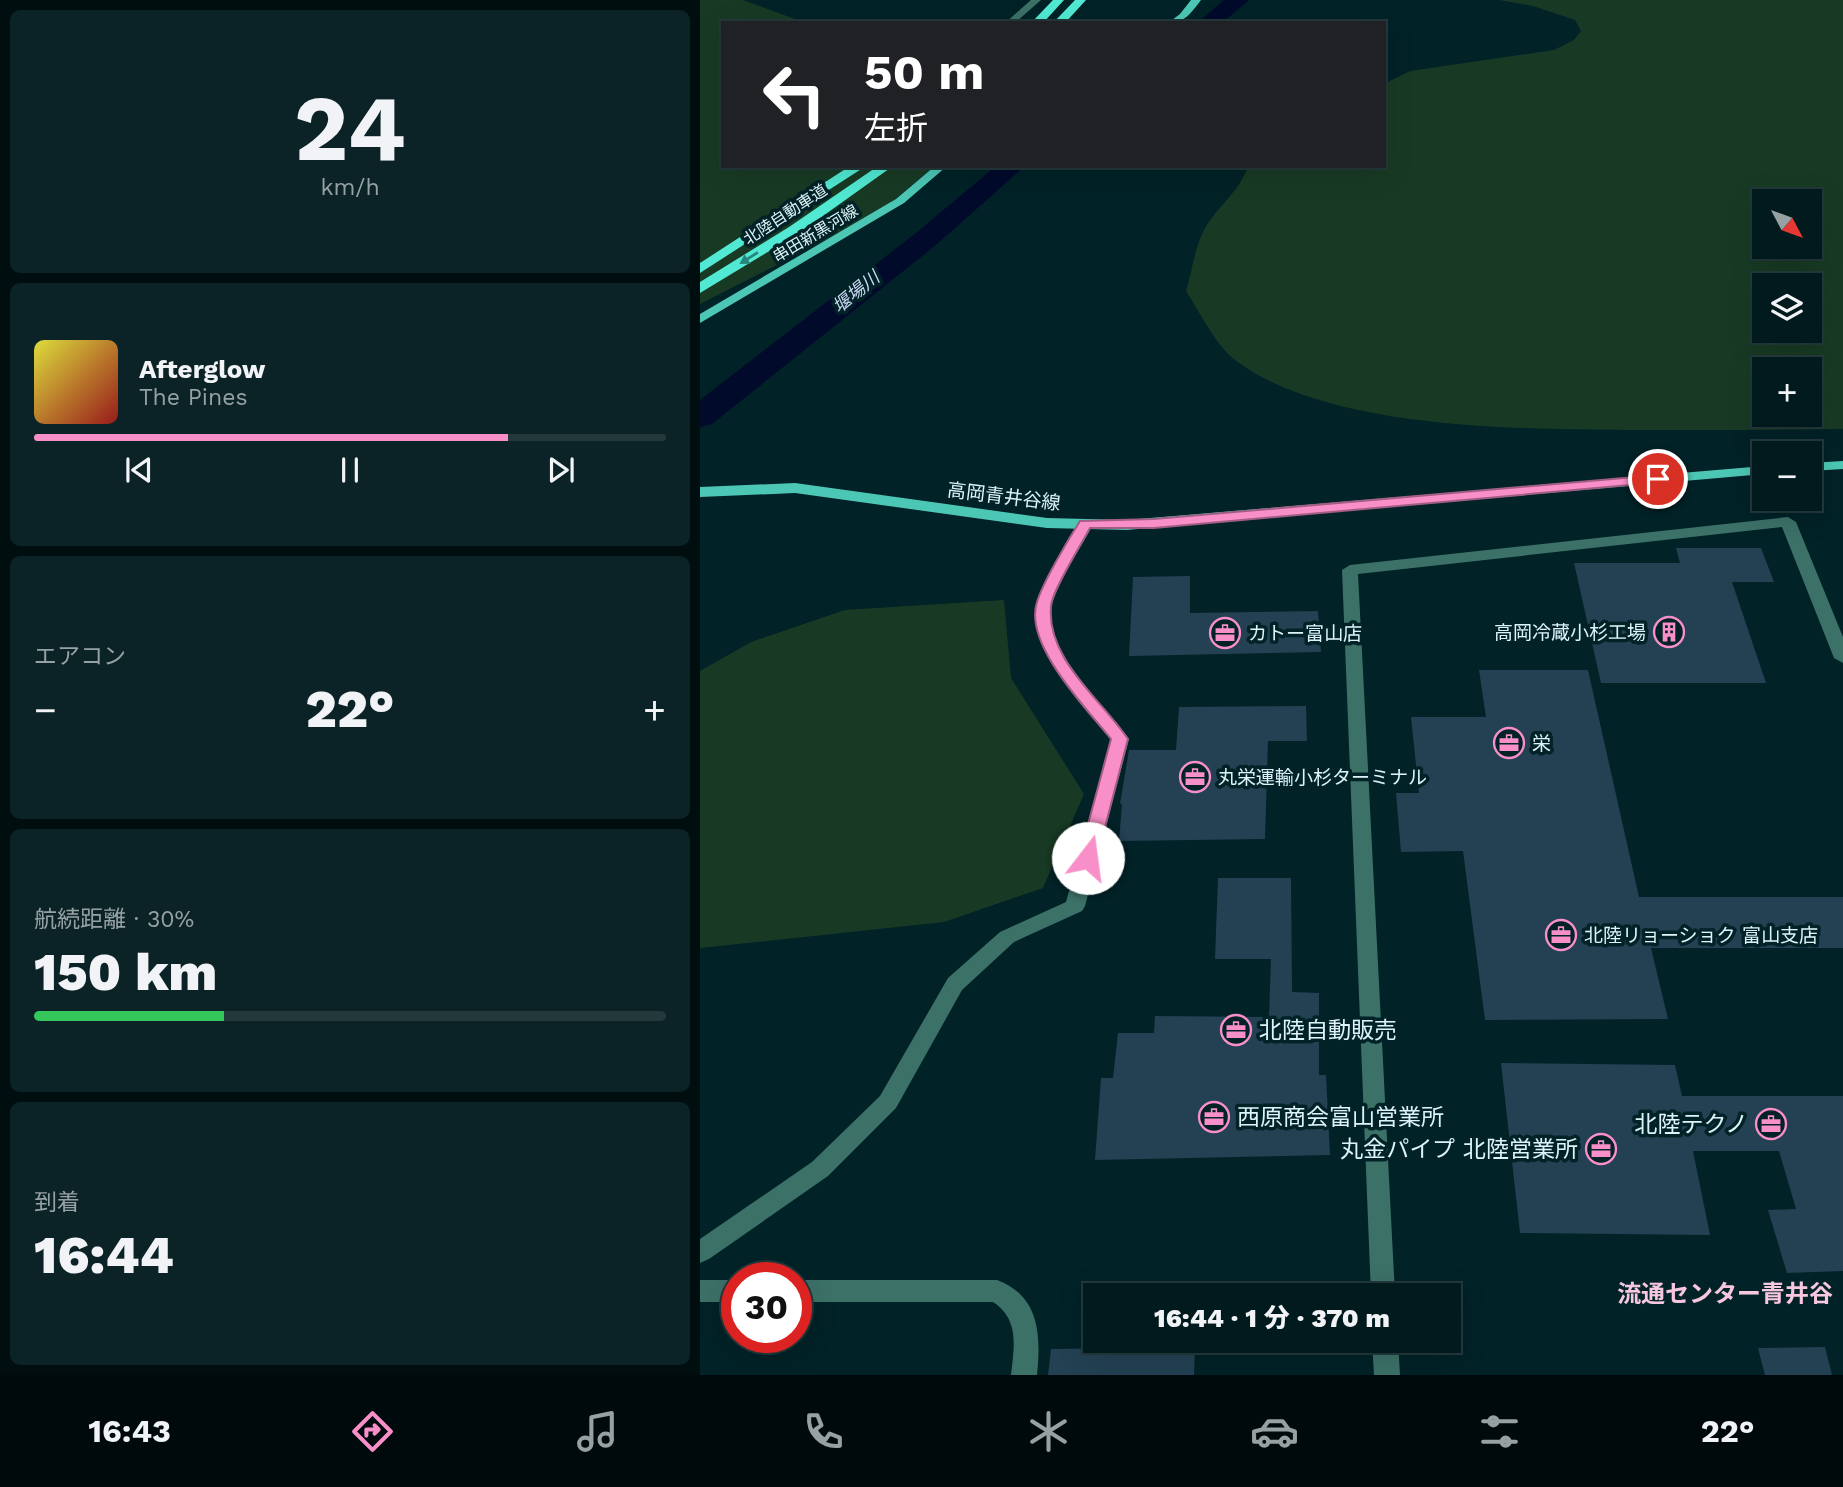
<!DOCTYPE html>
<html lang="ja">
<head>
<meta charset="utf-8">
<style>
	body { margin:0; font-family:"Work Sans","Noto Sans JP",sans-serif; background:#0b2326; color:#f1f3f6; height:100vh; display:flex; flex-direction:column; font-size:26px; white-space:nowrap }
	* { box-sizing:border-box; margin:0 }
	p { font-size:23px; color:#96a1a4 }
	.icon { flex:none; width:38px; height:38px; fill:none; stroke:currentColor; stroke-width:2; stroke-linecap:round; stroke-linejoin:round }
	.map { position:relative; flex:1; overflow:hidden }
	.sheet { display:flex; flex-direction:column; gap:10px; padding:10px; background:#010e10; width:700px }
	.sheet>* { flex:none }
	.guide { position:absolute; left:21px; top:21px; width:665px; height:147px; border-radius:0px; box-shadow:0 7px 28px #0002,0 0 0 2px #23383b; background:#202124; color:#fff; overflow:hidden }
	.needle { width:46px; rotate:131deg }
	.fabs { position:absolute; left:1052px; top:189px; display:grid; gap:14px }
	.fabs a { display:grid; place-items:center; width:70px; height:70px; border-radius:0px; background:#011a1d; box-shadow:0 7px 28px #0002,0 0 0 2px #23383b; font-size:35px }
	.speed { position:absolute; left:21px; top:1262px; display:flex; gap:14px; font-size:35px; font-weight:700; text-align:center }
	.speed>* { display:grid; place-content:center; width:91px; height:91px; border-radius:50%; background:#011a1d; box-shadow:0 7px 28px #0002,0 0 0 2px #23383b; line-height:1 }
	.speed .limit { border:10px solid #d22; background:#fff; color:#111 }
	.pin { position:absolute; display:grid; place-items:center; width:60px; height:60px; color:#fff; margin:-30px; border:4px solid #fff; border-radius:50%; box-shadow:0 2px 7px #0007 }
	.me { position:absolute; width:77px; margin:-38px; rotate:15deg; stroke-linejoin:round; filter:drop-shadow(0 0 5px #0008) }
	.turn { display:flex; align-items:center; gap:24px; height:147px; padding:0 28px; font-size:32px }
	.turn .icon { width:91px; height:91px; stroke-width:2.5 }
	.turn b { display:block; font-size:49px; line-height:60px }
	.big { font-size:52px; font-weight:800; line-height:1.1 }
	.sheet .card { flex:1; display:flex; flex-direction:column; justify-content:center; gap:10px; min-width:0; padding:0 24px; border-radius:10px; background:#0b2326 }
	.sheet .dial { align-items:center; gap:0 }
	.dial b { font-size:91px; line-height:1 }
	.song { display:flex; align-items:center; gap:21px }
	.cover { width:84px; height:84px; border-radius:10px; background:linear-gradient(135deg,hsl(60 70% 55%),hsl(0 70% 35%)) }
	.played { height:7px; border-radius:4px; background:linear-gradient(90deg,#f98fc9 75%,#23383b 75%) }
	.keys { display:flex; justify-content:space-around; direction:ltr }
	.heat { display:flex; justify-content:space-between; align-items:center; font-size:38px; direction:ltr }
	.charge { height:10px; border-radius:5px; background:linear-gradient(90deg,#34c759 30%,#23383b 0) }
	.trip { position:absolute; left:383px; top:1283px; width:378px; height:70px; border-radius:0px; background:#011a1d; box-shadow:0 7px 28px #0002,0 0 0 2px #23383b; font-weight:800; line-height:70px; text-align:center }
	.dock { display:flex; height:112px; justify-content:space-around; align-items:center; background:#000a0c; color:#96a1a4 }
	.dock .icon { width:49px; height:49px }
	.dock .active { color:#f98fc9 }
	.dock b { font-size:32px; color:#f1f3f6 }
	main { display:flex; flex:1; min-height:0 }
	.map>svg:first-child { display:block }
</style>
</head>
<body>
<main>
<section class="sheet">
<div class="card dial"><b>24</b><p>km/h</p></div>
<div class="card">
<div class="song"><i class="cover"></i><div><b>Afterglow</b><p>The Pines</p></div></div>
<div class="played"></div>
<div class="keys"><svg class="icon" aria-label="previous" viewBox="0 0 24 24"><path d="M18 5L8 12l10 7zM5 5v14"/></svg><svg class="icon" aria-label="pause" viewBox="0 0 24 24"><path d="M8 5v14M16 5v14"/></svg><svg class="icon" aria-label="next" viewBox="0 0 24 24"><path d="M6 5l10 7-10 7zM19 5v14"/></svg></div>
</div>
<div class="card"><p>エアコン</p>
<div class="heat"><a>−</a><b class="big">22°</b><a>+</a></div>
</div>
<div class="card"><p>航続距離 · 30%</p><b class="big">150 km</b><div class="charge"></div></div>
<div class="card"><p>到着</p><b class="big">16:44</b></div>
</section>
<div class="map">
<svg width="1143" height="1375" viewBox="0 0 1143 1375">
	<rect width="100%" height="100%" fill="#012227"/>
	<path fill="#183a24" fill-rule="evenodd" d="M0 0H43L106 23H23V166H235L177 214 0 304Z
		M799 0H1143V429C1071 430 998 430 926 430 814 429 626 429 535 360 517 347 499 311 486 291 492 271 495 246 505 228 518 206 540 191 548 166H684V84L710 71 854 50 874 40 881 31 875 20 833 6ZM1064 201H1110V247H1064ZM1064 285H1110V331H1064ZM1064 369H1110V415H1064Z
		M304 600 311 678 384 794 343 888 244 922 0 948V671L51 642 145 610Z"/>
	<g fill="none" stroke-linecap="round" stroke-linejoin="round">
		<path fill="#020a2c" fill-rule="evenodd" d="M524 0H549L522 23H497Z
			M296 166H325L236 245 12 424 0 427V400L216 233Z"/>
	</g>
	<path fill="#234153" d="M976 548H1061L1074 582H1032L1066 683H901L874 563H980Z
		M490 576V613L618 611 621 652 429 656 433 577Z
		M779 670H888L939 897H1143V948H951L968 1019 785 1020 763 851 701 852 696 793H719L711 717H786Z
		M606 706 607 741H568L565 839 419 841 422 804H420L429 750H476L479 707Z
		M518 878H591L592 992 619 993V1075H626L630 1155 395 1160 401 1078H413L418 1033H454L455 1016 569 1017 571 959H515Z
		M801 1063 975 1065 982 1096H1143V1271L1087 1273 1068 1210 1096 1209 1079 1151H993L1010 1235 820 1233Z
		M495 1347 494 1375H348L351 1349Z
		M1125 1347 1132 1375H1065L1058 1348Z"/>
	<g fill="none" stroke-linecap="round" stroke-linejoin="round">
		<path fill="#3c7168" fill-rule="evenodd" d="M331 0H341L315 23H305Z
			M1088 517 1096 522 1143 637V663L1134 658 1082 527 658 574 695 1295H671L642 570 650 565Z
			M385 519 393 524C381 549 361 574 353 601 340 650 405 703 429 739L385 906 382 911 314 942 262 990 196 1108 128 1176 9 1259 0 1263V1239L112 1162 180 1096 248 978 300 932 366 902 411 740C385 708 324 645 337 601 345 574 365 549 377 524Z
			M0 1280H37V1302H0Z
			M96 1280H297C340 1296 341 1336 337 1375H311C314 1347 320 1320 293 1302H96Z
			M672 1340H698L700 1375H674Z"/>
		<path fill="#4dc7b5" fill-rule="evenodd" d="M491 0H501C491 13 485 23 468 23L480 14Z
			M235 166H247L204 203 0 323V314L196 199Z
			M1143 461V469L1110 471V463Z
			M1064 466V474L427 530 347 528 95 493 0 497V487L95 483 347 518 427 520Z"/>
		<path fill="#51e9d3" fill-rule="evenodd" d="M353 0H364L343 23H331Z
			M375 0H386L365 23H353Z
			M150 166H166L0 273V263Z
			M178 166H193L99 233 0 293V282L89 227Z"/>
	</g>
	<defs><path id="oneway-solid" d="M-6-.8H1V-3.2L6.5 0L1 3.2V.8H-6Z" transform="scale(1.75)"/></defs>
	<use fill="#29867d" href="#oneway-solid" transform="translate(49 258) rotate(148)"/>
	<path fill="#f98fc9" stroke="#a25d83" stroke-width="2" d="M958 475 965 479 963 482 454 528H390C381 545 352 591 351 606 346 659 401 699 428 739L397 858 394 862H381L379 858 411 739C387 709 323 644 337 602 343 582 368 540 380 521L454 519Z"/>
	<defs>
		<g id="building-ring" transform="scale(1.575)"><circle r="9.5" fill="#012227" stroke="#f98fc9" stroke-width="1.5"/><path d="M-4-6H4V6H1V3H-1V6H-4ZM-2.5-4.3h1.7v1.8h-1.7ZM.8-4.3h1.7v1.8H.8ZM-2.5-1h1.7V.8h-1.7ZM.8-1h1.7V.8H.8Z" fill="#f98fc9"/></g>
		<g id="office-ring" transform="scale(1.575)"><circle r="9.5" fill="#012227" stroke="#f98fc9" stroke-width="1.5"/><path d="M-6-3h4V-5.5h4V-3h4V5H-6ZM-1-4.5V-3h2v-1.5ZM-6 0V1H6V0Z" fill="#f98fc9"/></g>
	</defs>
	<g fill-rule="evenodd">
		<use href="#building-ring" x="969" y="632"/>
		<use href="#office-ring" x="525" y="633"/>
		<use href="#office-ring" x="809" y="743"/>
		<use href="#office-ring" x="495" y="777"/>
		<use href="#office-ring" x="861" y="935"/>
		<use href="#office-ring" x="536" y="1030"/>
		<use href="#office-ring" x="514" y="1117"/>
		<use href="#office-ring" x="1071" y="1124"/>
		<use href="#office-ring" x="901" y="1149"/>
	</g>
	<g text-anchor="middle" stroke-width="7" stroke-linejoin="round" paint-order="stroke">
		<g font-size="16" fill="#ddf3f7" stroke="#012227">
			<text transform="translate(85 214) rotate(-33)" y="6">北陸自動車道</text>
			<text transform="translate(115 233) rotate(-31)" y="6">串田新黒河線</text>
		</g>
		<g font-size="18" font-style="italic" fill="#ccdaf5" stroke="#012227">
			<text transform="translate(156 292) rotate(-39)" y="6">堰場川</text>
		</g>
		<g font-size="19" fill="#ddf3f7" stroke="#012227">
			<text transform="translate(304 496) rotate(7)" y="7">高岡青井谷線</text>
		</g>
		<g font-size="19" fill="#ddf3f7" stroke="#012227" text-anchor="start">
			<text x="946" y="639" text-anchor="end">高岡冷蔵小杉工場</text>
			<text x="548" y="640">カトー富山店</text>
			<text x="832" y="750">栄</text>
			<text x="518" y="784">丸栄運輸小杉ターミナル</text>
			<text x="884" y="942">北陸リョーショク 富山支店</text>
		</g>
		<g font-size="23" fill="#ddf3f7" stroke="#012227" text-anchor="start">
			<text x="559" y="1038">北陸自動販売</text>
			<text x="537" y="1125">西原商会富山営業所</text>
			<text x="1048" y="1132" text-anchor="end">北陸テクノ</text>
			<text x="878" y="1157" text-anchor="end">丸金パイプ 北陸営業所</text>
		</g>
		<g font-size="24" font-weight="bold" fill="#f6c7de" stroke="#012227">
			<text x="1025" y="1302">流通センター青井谷</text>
		</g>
	</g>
</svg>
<div class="fabs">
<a><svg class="needle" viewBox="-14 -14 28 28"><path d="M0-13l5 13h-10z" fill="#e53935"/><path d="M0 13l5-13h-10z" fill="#96a1a4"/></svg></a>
<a><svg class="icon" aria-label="layers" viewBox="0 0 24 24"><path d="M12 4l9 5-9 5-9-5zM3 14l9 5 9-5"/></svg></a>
<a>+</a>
<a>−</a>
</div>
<div class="speed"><div class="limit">30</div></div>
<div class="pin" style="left:958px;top:479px;background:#d93025"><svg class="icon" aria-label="arrive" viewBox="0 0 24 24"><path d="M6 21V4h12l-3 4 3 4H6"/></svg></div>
<svg class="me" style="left:388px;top:858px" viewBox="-20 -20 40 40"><circle r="19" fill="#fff"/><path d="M0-13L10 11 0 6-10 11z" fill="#f98fc9"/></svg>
<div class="trip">16:44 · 1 分 · 370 m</div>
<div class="guide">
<div class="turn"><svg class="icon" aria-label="left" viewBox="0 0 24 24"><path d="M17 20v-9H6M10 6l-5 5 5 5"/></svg><div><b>50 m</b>左折</div></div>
</div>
</div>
</main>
<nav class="dock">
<b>16:43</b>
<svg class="icon active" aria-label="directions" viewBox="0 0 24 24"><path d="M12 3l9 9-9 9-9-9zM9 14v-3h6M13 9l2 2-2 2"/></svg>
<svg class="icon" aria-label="music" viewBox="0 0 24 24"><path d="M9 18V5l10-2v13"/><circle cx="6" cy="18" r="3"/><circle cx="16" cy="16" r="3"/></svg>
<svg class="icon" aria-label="phone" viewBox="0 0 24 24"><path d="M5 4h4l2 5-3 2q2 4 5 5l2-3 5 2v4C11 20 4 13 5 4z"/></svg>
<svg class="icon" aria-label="climate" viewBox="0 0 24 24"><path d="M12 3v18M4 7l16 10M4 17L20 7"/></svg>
<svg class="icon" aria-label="car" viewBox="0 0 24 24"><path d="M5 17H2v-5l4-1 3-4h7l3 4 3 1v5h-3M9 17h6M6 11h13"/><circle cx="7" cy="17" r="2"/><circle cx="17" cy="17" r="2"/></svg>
<svg class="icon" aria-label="filters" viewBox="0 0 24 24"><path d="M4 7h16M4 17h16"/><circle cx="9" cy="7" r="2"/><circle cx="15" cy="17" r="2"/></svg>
<b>22°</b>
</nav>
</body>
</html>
